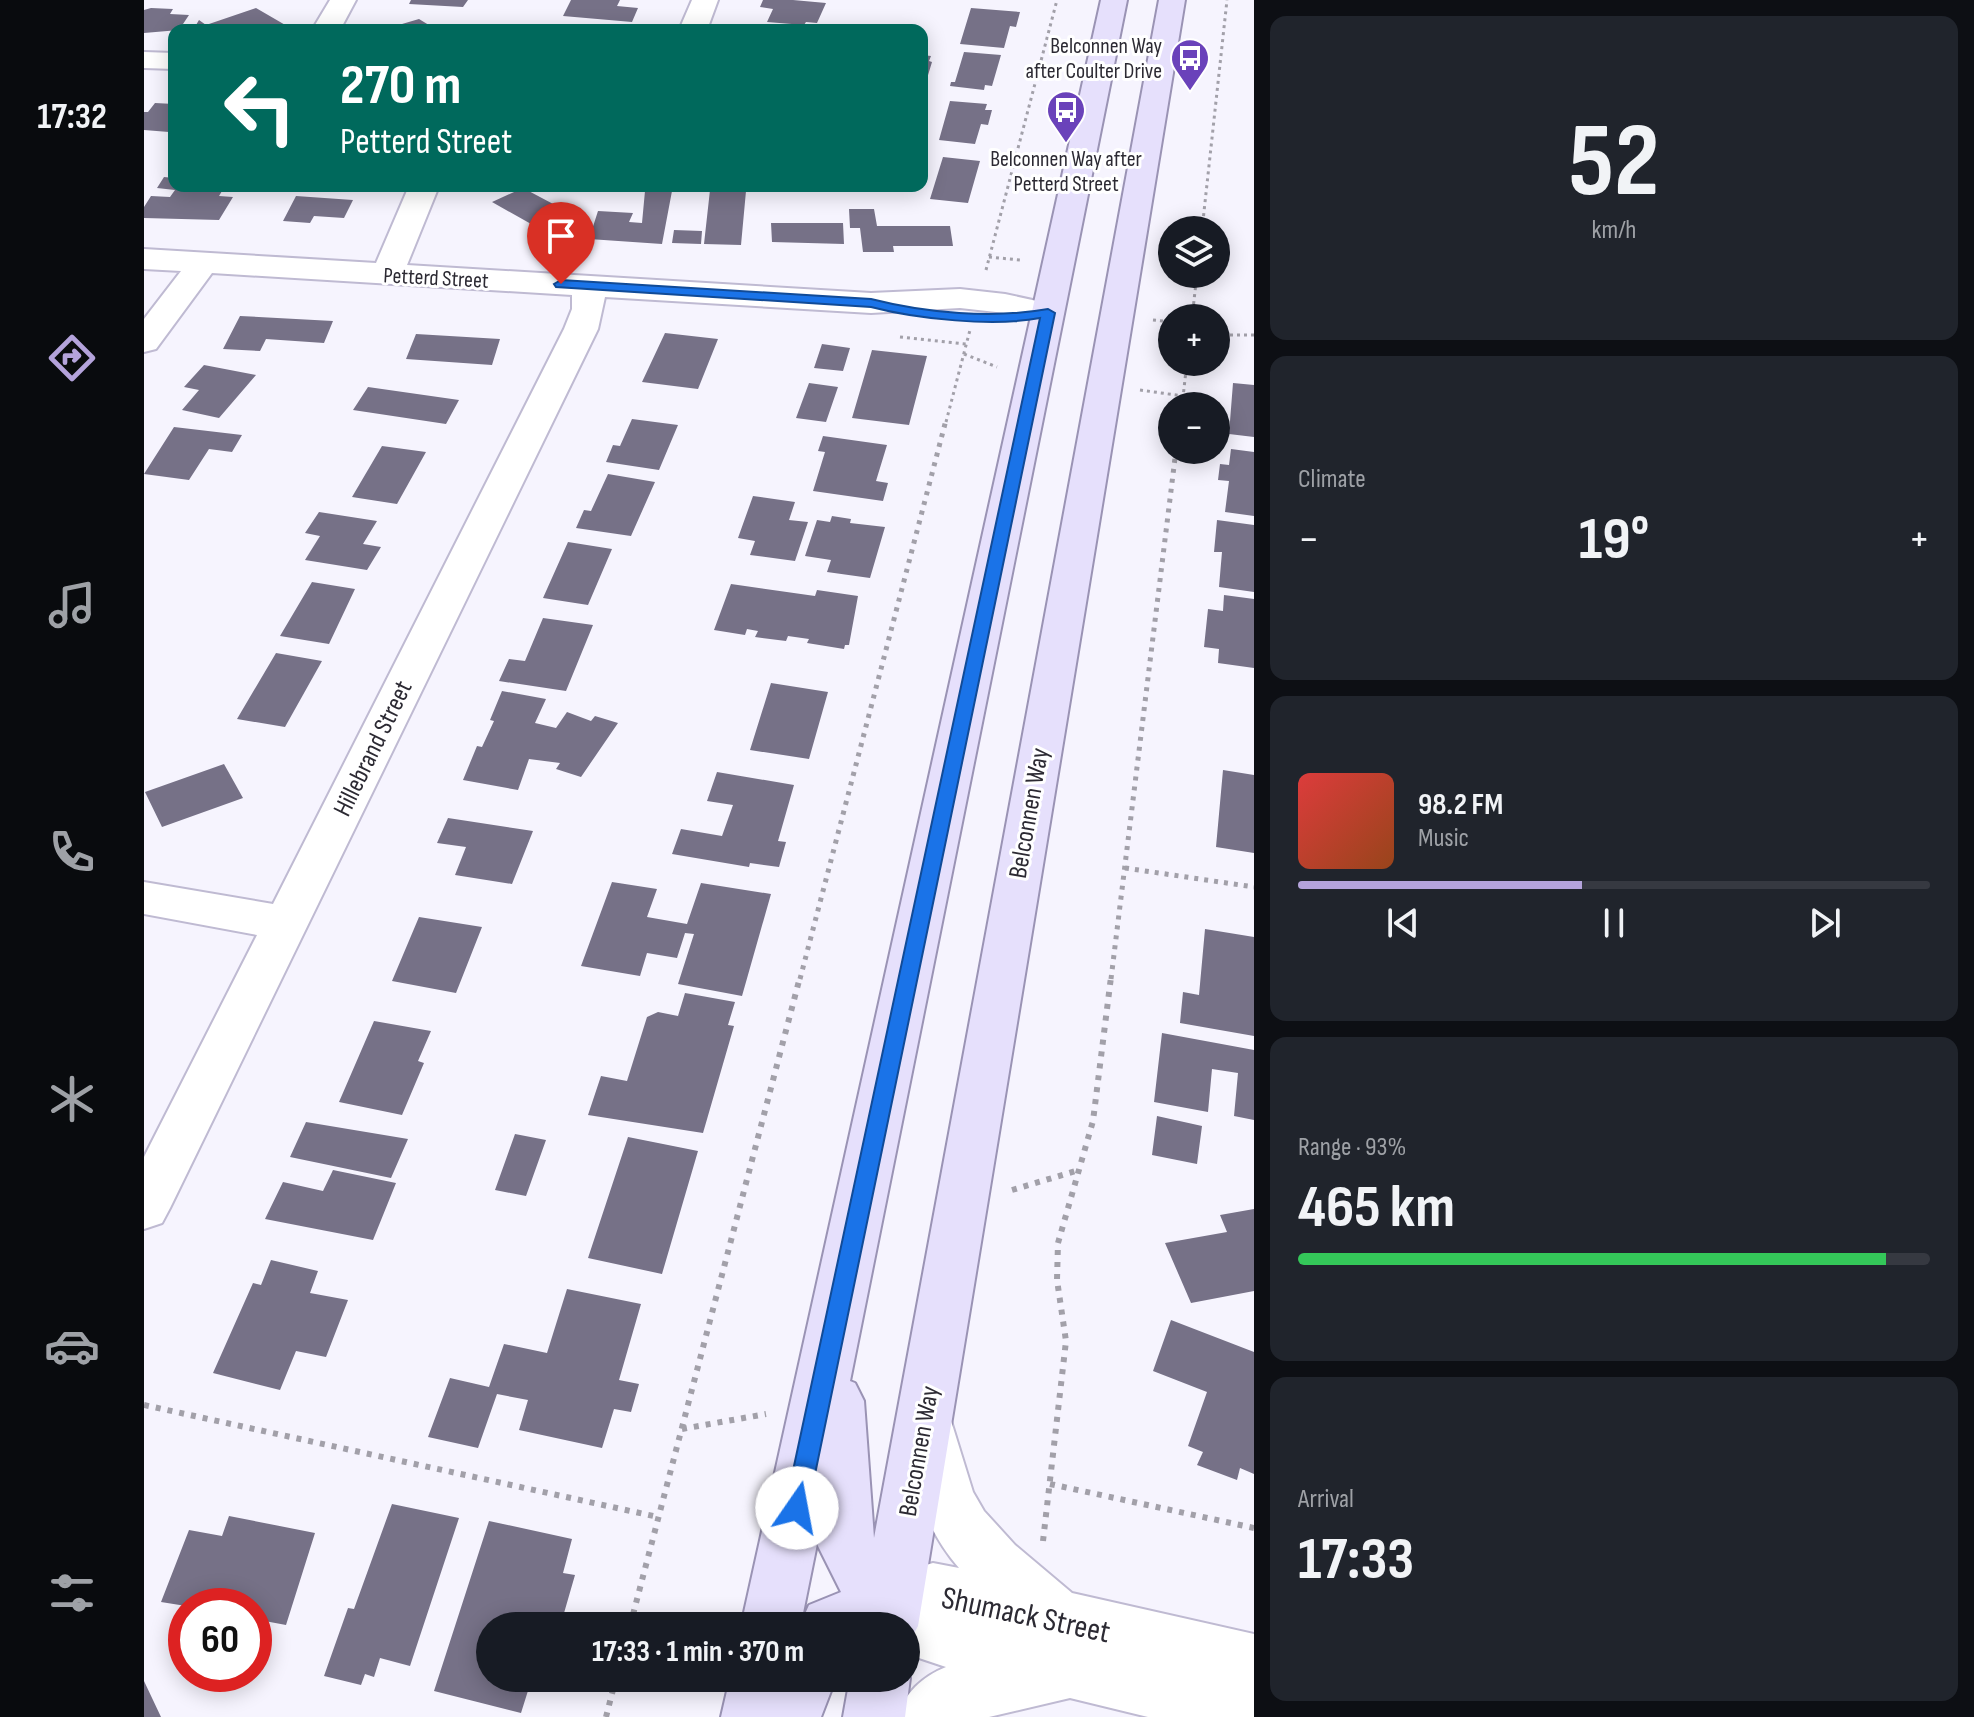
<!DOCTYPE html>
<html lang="en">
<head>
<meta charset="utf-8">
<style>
	body { margin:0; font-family:"Sofia Sans Condensed",sans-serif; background:#20242c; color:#f1f3f6; height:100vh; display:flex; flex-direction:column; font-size:30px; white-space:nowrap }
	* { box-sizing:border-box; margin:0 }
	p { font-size:26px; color:#9ea1a6 }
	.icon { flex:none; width:44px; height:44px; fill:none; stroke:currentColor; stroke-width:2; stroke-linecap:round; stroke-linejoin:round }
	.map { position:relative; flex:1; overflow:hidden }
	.sheet { display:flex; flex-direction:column; gap:16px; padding:16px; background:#0d0f14; width:720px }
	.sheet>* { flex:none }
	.top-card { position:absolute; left:24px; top:24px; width:760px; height:168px; border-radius:16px; box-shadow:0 4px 20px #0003; background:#00695c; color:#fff; overflow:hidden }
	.tools { position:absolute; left:1014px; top:216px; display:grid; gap:16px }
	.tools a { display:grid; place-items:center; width:72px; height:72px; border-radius:50%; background:#171b24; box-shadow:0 4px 20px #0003; font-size:40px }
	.speed { position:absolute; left:24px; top:1588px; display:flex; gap:16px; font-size:40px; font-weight:700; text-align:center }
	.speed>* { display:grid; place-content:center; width:104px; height:104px; border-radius:50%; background:#171b24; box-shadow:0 4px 20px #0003; line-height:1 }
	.speed .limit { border:12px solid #d22; background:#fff; color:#111 }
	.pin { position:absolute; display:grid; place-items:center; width:68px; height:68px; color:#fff; margin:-82px -34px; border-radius:50% 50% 50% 0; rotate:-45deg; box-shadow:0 0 8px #0007 }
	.pin .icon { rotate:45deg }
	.me { position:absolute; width:88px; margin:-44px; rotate:12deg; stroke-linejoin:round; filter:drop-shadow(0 0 6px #0008) }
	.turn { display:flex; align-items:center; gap:28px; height:168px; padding:0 40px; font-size:36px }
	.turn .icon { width:104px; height:104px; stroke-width:2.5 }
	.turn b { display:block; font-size:56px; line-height:68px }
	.big { font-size:60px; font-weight:700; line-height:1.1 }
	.sheet .widget { flex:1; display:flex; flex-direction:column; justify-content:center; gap:12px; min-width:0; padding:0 28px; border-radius:16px; background:#20242c }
	.sheet .dial { align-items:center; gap:0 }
	.dial b { font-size:104px; line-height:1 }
	.song { display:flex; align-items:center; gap:24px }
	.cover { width:96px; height:96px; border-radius:12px; background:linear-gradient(135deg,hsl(0 70% 55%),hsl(20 70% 35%)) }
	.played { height:8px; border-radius:4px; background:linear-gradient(90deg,#b4a3db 45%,#363941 45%) }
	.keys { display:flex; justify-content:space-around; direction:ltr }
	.heat { display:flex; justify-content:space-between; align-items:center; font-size:44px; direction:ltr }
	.charge { height:12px; border-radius:6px; background:linear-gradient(90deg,#34c759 93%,#363941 0) }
	.trip { position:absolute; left:332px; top:1612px; width:444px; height:80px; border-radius:40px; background:#171b24; box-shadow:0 4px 20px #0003; font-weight:700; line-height:80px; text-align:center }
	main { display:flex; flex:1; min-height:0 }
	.menu { display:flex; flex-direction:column; width:144px; justify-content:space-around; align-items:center; background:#090b0e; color:#9ea1a6 }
	.menu .icon { width:56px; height:56px }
	.menu .selected { color:#b4a3db }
	.menu b { font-size:36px; color:#f1f3f6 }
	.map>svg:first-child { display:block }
</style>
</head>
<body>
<main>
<nav class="menu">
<b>17:32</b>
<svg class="icon selected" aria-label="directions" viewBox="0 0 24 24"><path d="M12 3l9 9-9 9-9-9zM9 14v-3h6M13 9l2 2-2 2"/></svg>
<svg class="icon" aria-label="music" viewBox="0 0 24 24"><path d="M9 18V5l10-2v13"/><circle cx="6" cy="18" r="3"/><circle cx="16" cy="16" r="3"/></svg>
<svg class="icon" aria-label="phone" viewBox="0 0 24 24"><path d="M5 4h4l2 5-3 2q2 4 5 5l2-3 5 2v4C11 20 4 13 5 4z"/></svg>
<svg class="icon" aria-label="climate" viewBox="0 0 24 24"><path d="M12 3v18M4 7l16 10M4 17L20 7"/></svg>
<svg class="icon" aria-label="car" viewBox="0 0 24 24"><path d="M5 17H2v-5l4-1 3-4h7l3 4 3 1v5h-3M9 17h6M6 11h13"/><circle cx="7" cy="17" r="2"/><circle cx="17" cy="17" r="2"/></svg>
<svg class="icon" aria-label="filters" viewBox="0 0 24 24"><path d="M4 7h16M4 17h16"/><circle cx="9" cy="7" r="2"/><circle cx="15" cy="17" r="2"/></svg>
</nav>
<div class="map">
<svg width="1110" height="1717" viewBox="0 0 1110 1717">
	<rect width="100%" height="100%" fill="#f6f4fe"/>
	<path fill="#767187" d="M267 0H324L319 7 265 4Z
		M427 0H476L473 6 494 8 488 22 419 16Z
		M619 0H649L682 3 673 23 662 22 660 25 623 22 629 9 616 7Z
		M7 8 29 9 26 14 45 15 35 30 0 33V10Z
		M112 8 143 26 130 30H49L55 20 62 25Z
		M827 8 876 12 872 27 866 26 860 48 816 44Z
		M275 19 293 30H241V29Z
		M820 52 857 55 848 86 841 85 840 90 806 86 807 82H811Z
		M778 55 787 56 785 61 788 62 778 95Z
		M806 101 843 104 841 110H848L844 125 837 124 831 144 795 140Z
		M11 103 30 104V126L25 132 0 130V112H4Z
		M799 157 836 161 824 203 786 199Z
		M20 177 30 178V186H81L75 196 89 197 75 220 0 218V207L7 196 26 197 31 190 13 188Z
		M379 188 428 214 396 229 348 202Z
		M566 190 602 191 597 245 560 244Z
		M501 191H528L518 244 445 239 454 211 489 213 485 222 498 223Z
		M152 196 209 200 200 218 170 216 166 223 139 221Z
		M705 209H730L733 226H806L809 246H749L750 252H719L716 228H706Z
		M627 223H699L700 244 628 242Z
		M530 230 558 231 557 244 528 243Z
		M96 316 189 321 180 343 122 339 116 351 79 349Z
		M521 333 574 339 554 389 498 382Z
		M272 334 356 339 348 365 262 359Z
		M678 344 706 348 699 371 670 368Z
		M728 350 783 356 765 425 708 418Z
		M60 365 112 375 75 418 38 410 55 390 40 387Z
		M665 383 694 387 682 422 652 418Z
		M1089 383 1110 385V437L1085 434Z
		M224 387 315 400 302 424 209 410Z
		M488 419 534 425 515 470 462 462 469 445 476 446Z
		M30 427 98 435 88 452 65 449 45 480 0 474Z
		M679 436 743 445 732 481 744 483 739 501 669 491 681 452 674 451Z
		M238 446 282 452 253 504 208 497Z
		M1087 449 1110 452V516L1081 512 1085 481 1074 480 1076 464 1085 465Z
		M464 474 511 482 487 536 432 528 440 510 447 511Z
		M609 496 651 502 645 520 664 522 651 561 606 555 611 541 594 538Z
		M175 512 233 521 219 544 237 547 223 570 161 560 176 536 161 533Z
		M688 516 707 519 706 523 741 527 726 578 683 572 687 560 661 556 673 520 686 522Z
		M1073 520 1110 525V592L1075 587 1078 552H1070Z
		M424 542 468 549 444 605 399 598Z
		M168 582 211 589 185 644 136 636Z
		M587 584 671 596 673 590 714 596 705 645H701L700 649 663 643 665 639 644 636 642 641 611 637 614 631 603 629 601 635 570 630Z
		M1080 595 1110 599V668L1074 663 1075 649 1060 647 1064 609 1079 611Z
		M399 618 449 625 422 691 355 681 365 659 381 661Z
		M132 653 178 661 141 727 93 719Z
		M627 683 684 692 665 759 606 750Z
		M358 691 402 699 391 723 412 728 423 712 447 721 451 716 474 723 437 777 412 769 416 763 385 759 374 790 319 780 333 746 338 747 350 721 346 720Z
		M80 764 99 798 18 827 1 792Z
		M1079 770 1110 775V853L1072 847Z
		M573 772 650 785 634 841 642 842 635 867 606 863 605 867 528 854 537 829 578 836 589 805 563 801Z
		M304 818 389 831 368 884 311 875 322 847 293 843Z
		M468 882 513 889 503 917 543 924 557 883 627 894 598 996 534 984 550 934 541 933 533 958 503 953 496 976 437 966Z
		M275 917 338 927 312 993 248 981Z
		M1061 929 1110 937V1036L1036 1023 1039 992 1055 995Z
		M541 993 591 1002 584 1025 590 1026 559 1133 444 1115 457 1076 483 1081 503 1017 514 1012 534 1016Z
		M230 1021 287 1031 274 1061 280 1063 258 1115 195 1102Z
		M1018 1033 1110 1050V1120L1090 1116 1094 1073 1068 1069 1064 1112 1010 1102Z
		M1013 1116 1058 1126 1053 1164 1008 1155Z
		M162 1122 264 1139 247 1178 146 1157Z
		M371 1134 402 1140 382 1196 351 1190Z
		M484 1137 554 1151 518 1274 444 1258Z
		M189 1170 252 1183 229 1240 121 1219 139 1182 179 1191Z
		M1110 1209V1291L1047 1303 1021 1243 1083 1232 1076 1215Z
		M127 1260 174 1271 166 1293 204 1300 182 1357 152 1351 136 1390 69 1373 109 1283 117 1285Z
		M423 1289 497 1304 475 1380 495 1384 487 1412 470 1409 458 1448 375 1430 384 1400 353 1394 334 1448 284 1437 306 1378 345 1387 360 1344 403 1353Z
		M1027 1320 1110 1352V1474L1096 1468 1093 1480 1053 1465 1059 1452 1044 1446 1063 1392 1009 1371Z
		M248 1504 315 1518 266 1666 236 1658 230 1677 221 1674 217 1685 180 1676 204 1608 210 1609Z
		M85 1516 171 1533 142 1625 110 1619V1606H42L17 1602 45 1530 78 1536Z
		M345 1521 428 1539 419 1573 431 1575 418 1620 405 1618 403 1626H346V1678H388L377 1713 290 1691Z
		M0 1681 17 1717H0Z"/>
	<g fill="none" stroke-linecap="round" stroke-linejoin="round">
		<g stroke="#bfbad2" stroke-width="4">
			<path id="minor" d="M186 0H212L196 30H168Z
				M548 0H574L563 30H535Z
				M0 52 30 53V69L0 68Z
				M265 186H295L263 265 727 293 816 289 861 294 916 306 920 313 916 320 904 323 861 313 816 308 727 313 461 297 454 329 26 1208 18 1223 0 1229V1157L113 935 0 914V882L129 904 420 329 428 309V295L68 273 12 349 0 352V319L37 271 0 269V249L232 263Z
				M783 1401 803 1408 829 1492 840 1511 871 1545 928 1593 1110 1634V1717H1004L926 1698 845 1717H752C762 1693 777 1677 802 1667L763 1654 762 1626H731L717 1601 726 1581 789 1563 815 1568C780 1528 766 1477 755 1426L763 1408Z"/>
		</g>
		<g stroke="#9a93b4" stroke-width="4">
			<path id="major" d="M957 0H983L706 1381 711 1383 720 1401 730 1538 1015 0H1041L774 1626 762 1648V1626H597ZM673 1544 697 1592 665 1605 657 1623Z
				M762 1668 766 1678 761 1717H699L706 1678H762Z
				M586 1678H692L677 1717H577Z"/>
		</g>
		<path stroke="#a2a0a9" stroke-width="3" stroke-dasharray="3 4" stroke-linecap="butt" d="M1058 230 1083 0
			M845 257 876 260
			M842 270 913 0
			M1036 274 1053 275
			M1048 318 1053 274
			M1009 320 1028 322
			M1072 335H1110
			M756 337 822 344
			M820 354 853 367
			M996 390 1039 396
			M1038 406 1043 362
			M802 422 826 330"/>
		<path stroke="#a2a0a9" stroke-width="5" stroke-dasharray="4 6" stroke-linecap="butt" d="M981 868 1110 887
			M656 979 802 420
			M967 979 1032 450"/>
		<path stroke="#a2a0a9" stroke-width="6" stroke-dasharray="5 7" stroke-linecap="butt" d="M868 1190 935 1170
			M0 1405 514 1517
			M538 1429 622 1414
			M906 1484 1110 1528
			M899 1541 922 1341 913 1280 914 1243 949 1121 967 977
			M486 1626 656 977
			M462 1717 472 1678"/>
		<use href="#minor" fill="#fff" fill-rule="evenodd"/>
		<use href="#major" fill="#e6e0fc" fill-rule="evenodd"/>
	</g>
	<path fill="#1a73e8" stroke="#114b97" stroke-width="2" d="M417 280 727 299C782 313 848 319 904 309L911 313 664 1508 661 1516 653 1519 644 1516 641 1508 896 318C849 327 773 319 727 307L412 287 410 284Z"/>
	<defs>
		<g id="bus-pin" transform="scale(2)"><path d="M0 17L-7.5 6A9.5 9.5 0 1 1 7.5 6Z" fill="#6a42ba" stroke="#fff"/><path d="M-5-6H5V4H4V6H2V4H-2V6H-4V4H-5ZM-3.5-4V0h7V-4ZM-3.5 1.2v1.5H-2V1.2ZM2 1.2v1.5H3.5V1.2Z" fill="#fff"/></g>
	</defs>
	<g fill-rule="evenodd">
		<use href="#bus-pin" x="1046" y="58"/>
		<use href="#bus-pin" x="922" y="110"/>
	</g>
	<g text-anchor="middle" stroke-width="6" stroke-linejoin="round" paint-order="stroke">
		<g font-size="22" fill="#2c2a33" stroke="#fff" text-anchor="end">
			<text x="1018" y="53">Belconnen Way<tspan x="1018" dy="25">after Coulter Drive</tspan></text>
			<text x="922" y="166" text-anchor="middle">Belconnen Way after<tspan x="922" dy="25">Petterd Street</tspan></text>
		</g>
		<g font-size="22" fill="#2c2a33" stroke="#fff">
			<text transform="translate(292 277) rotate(3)" y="8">Petterd Street</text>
		</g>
		<g font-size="26" fill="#2c2a33" stroke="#fff">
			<text transform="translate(228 748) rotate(-64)" y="9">Hillebrand Street</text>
			<text transform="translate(884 813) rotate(-80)" y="9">Belconnen Way</text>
			<text transform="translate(774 1451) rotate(-80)" y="9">Belconnen Way</text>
		</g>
		<g font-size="32" fill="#2c2a33" stroke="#fff">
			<text transform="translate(882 1614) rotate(12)" y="11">Shumack Street</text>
		</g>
	</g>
</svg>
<div class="tools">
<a><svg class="icon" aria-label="layers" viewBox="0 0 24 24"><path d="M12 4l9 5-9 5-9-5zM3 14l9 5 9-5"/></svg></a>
<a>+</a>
<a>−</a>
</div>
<div class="speed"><div class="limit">60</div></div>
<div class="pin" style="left:417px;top:284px;background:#d93025"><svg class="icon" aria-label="arrive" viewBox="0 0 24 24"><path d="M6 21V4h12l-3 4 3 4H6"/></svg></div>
<svg class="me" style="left:653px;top:1508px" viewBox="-20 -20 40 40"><circle r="19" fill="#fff"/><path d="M0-13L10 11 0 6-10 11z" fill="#1a73e8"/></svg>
<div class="trip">17:33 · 1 min · 370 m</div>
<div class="top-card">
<div class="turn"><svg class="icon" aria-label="left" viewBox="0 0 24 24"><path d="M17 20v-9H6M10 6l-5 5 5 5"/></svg><div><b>270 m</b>Petterd Street</div></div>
</div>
</div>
<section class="sheet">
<div class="widget dial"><b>52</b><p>km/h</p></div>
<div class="widget"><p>Climate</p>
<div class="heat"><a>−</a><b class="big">19°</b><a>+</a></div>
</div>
<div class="widget">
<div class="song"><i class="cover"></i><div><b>98.2 FM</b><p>Music</p></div></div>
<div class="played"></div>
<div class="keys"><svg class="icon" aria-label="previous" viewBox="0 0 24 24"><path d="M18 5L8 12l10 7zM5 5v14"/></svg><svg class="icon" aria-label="pause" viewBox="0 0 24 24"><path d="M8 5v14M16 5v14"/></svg><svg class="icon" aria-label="next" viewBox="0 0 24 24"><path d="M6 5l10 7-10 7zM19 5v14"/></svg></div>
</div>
<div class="widget"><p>Range · 93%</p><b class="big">465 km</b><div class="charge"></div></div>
<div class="widget"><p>Arrival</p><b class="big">17:33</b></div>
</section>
</main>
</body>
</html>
